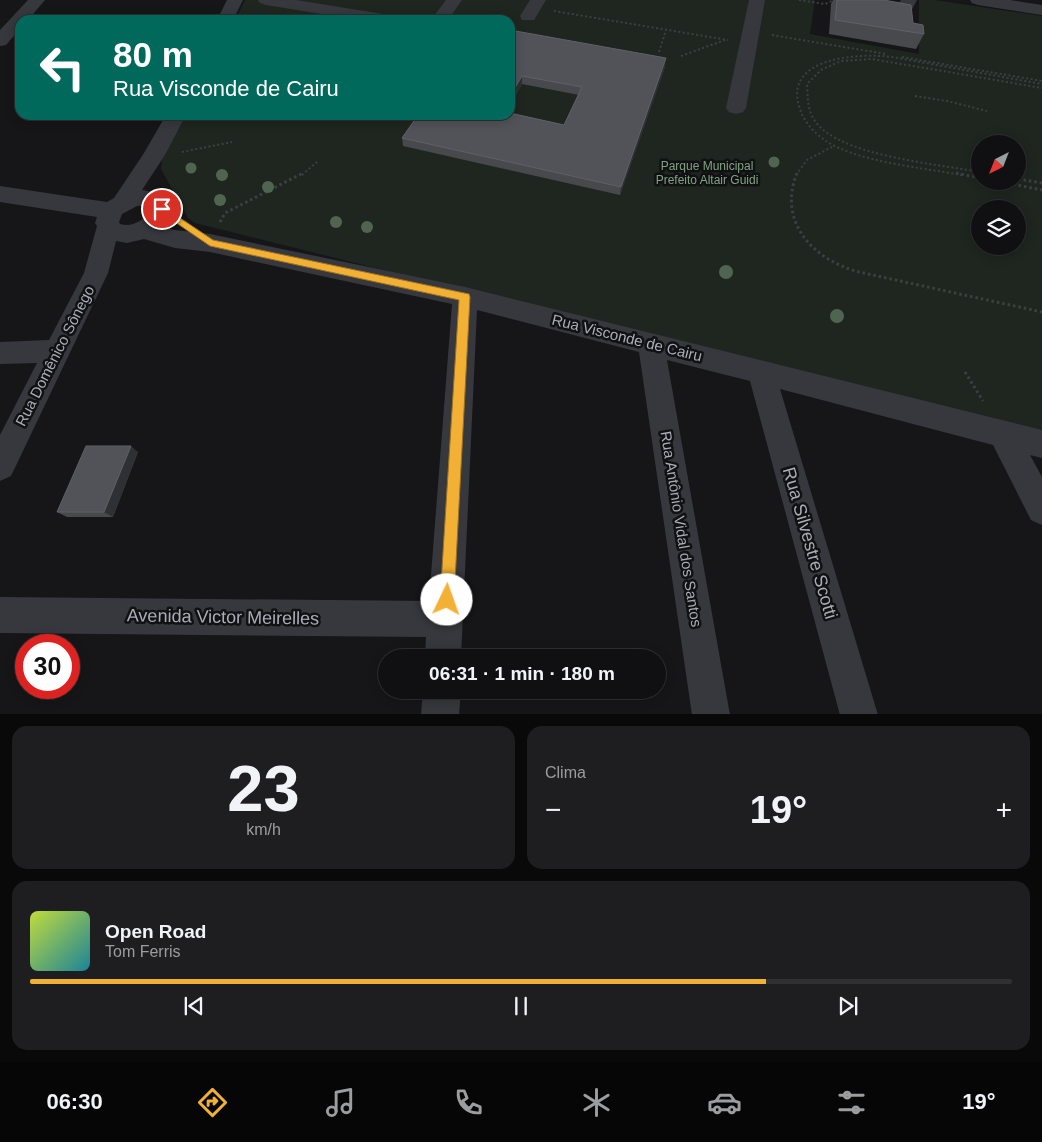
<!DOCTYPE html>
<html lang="pt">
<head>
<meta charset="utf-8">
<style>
	body { margin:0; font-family:Arial,sans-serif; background:#1e1e20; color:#f1f3f6; height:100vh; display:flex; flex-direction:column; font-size:19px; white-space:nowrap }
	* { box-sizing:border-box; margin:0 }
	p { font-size:16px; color:#9c9d9f }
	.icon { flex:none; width:28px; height:28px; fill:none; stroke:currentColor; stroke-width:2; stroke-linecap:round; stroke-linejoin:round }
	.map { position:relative; height:714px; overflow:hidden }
	.details { display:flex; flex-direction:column; gap:12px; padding:12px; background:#09090a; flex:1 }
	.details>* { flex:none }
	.top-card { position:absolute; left:15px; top:15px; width:500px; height:105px; border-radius:15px; box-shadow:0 2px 12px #0003,0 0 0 1px #303032; background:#00695c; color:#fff; overflow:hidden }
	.needle { width:32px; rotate:222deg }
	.fabs { position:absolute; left:971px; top:135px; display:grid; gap:10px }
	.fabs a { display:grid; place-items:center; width:55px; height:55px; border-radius:50%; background:#101012; box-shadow:0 2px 12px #0003,0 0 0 1px #303032; font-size:25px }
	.speed { position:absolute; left:15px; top:634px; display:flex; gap:10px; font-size:25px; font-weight:700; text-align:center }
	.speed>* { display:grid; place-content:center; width:65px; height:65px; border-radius:50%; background:#101012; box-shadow:0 2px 12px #0003,0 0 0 1px #303032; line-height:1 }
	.speed .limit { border:8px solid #d22; background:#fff; color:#111 }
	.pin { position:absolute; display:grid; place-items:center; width:42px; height:42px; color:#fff; margin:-21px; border:2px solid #fff; border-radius:50%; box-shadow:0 1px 5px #0007 }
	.me { position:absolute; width:55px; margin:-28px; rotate:3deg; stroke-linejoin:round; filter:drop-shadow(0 0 4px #0008) }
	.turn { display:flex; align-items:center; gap:18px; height:105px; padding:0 15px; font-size:22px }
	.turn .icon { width:65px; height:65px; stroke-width:2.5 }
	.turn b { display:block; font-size:35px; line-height:42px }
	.big { font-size:38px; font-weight:700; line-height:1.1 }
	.details .tile { flex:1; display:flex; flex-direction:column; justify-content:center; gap:8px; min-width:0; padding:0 18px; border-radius:15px; background:#1e1e20 }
	.details .dial { align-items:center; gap:0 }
	.dial b { font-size:65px; line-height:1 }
	.song { display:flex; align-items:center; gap:15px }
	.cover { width:60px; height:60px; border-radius:8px; background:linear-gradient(135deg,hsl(70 70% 55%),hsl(190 70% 35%)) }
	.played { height:5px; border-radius:2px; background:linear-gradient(90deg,#f2b134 75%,#303032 75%) }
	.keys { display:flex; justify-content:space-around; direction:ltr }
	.heat { display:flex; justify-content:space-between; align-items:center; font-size:28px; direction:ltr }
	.details .tiles { flex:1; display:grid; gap:12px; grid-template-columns:1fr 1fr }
	.tile:last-child { grid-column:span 2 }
	.trip { position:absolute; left:378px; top:649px; width:288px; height:50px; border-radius:25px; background:#101012; box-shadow:0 2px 12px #0003,0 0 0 1px #303032; font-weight:700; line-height:50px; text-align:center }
	.dock { display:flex; height:80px; justify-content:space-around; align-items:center; background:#060607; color:#9c9d9f }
	.dock .icon { width:35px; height:35px }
	.dock .selected { color:#f2b134 }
	.dock b { font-size:22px; color:#f1f3f6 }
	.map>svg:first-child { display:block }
</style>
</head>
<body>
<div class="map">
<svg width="1042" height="715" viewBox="0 0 1042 715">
	<rect width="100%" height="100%" fill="#161618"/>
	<path fill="#1e261f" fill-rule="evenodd" d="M245 0H815L810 34 919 54V0H935L1042 16V434L195 223 188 218 161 169 162 160 186 115H510V20H235ZM980 144H1018V181H980ZM980 209H1018V246H980Z"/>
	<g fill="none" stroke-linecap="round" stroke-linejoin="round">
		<path stroke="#3d3f44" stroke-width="2" stroke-dasharray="2 2.5" stroke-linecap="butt" d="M799 0 825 4 834 0
			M554 11 728 40
			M772 35 886 54
			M659 52 666 30
			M681 56 725 40
			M902 57 1042 81
			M915 96 947 101 987 111
			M182 152 232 142
			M980 172C938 164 839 156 815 121 807 110 808 97 807 84L821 70 841 61 872 59 1042 88
			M302 175 318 161
			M796 175 807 160 832 147
			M962 175C924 168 858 162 826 141 814 133 803 121 799 106 784 56 862 53 892 57L1042 84"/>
		<path stroke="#3d3f44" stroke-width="3" stroke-dasharray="2.5 3" stroke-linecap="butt" d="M797 173C777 223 814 260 859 272L1042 312
			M956 173 980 178
			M1018 179 1042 183
			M997 181 1042 190
			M220 222 225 213 303 173
			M965 372 983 401"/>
		<path fill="#37383d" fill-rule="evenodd" d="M28 0H45L28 20H20V29L6 45 0 46V30Z
			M227 0H243L233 20H217Z
			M258 0H296L389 15 395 16 397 20H358L266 5 260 3Z
			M446 0H462L448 20H431Z
			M530 0H546L534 20H522L520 16Z
			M749 0H765L746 108 743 112 736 114 729 112 726 108Z
			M857 0H877L898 5 901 0H917L909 15C895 18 865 13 857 0Z
			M970 0H1010L1042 5V15L978 5 972 3Z
			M166 115H186L165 155 142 190 164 194 173 209 163 227 175 230 210 234 465 287 1042 430V458L1030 455 1042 477V525L1031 520 993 445 780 389 878 715H840L750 381 667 360 730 715H692L639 352 477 310 461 658H425L426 637 0 633V597L429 601 452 304 210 252 175 248 144 239 127 243 116 241 108 273 11 476 0 481V435L37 363 0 364V342L49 340 84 273 97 226 95 223 97 217 0 202V186L107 202 114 198 144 153ZM137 206H148L151 209C145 220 132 228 120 224L119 222 122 214Z
			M423 690H461L459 715H421Z"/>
	</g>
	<g fill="#506452">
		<circle cx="774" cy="162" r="5.5"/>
		<circle cx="191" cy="168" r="5.5"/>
		<circle cx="222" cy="175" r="6"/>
		<circle cx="268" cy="187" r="6"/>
		<circle cx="220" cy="200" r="6"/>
		<circle cx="336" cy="222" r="6"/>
		<circle cx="367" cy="227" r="6"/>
		<circle cx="726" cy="272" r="7"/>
		<circle cx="837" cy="316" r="7"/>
	</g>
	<path fill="#47494d" d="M833 0H884L913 23 924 34 916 49 829 34 831 4Z
		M510 30 665 67 620 195 403 146 402 138 564 125 579 95 522 84 510 105Z
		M138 452 113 517H67L57 512Z"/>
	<path fill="#2f3033" d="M666 58 665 67 620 195 621 187Z
		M522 76V84L510 105V96Z
		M131 446 138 452 113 517 104 512Z"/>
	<path fill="#525359" stroke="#5f6168" d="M837 0H884L911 5 913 23 923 25 924 34 835 20Z
		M510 30 666 58 621 187 402 138 418 115H510V113L564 125 582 87 522 76 510 96Z
		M86 446H131L104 512H57Z"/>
	<path fill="#f2b134" stroke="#9d7322" d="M162 206 213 240 469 294 470 297 454 600 452 606 447 608 442 606 440 600 459 300 210 246 159 211V207Z"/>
	<g text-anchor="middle" stroke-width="5" stroke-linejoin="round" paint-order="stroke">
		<g font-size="12" fill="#7fa381" stroke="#111113">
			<text x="707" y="170">Parque Municipal<tspan x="707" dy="14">Prefeito Altair Guidi</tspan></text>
		</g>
		<g font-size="15" fill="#a8adb8" stroke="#111113">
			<text transform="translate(627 338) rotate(14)" y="5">Rua Visconde de Cairu</text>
			<text transform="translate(55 356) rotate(-63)" y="5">Rua Domênico Sônego</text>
			<text transform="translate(681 529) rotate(81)" y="5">Rua Antônio Vidal dos Santos</text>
		</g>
		<g font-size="18" fill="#a8adb8" stroke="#111113">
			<text transform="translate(810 543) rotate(74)" y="6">Rua Silvestre Scotti</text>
			<text transform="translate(223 617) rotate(1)" y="6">Avenida Victor Meirelles</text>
		</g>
	</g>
</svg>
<div class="fabs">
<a><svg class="needle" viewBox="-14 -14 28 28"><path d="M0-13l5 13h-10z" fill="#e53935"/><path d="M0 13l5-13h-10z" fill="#9c9d9f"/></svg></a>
<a><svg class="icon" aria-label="layers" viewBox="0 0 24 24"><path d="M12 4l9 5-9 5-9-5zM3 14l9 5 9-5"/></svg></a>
</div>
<div class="speed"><div class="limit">30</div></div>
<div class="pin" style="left:162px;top:209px;background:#d93025"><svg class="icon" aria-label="arrive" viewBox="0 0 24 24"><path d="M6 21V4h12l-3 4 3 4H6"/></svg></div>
<svg class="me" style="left:447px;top:600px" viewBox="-20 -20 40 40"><circle r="19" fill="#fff"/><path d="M0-13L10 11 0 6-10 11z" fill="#f2b134"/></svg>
<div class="trip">06:31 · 1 min · 180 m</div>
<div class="top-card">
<div class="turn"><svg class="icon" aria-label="left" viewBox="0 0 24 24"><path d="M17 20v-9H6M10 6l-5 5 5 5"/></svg><div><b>80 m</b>Rua Visconde de Cairu</div></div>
</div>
</div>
<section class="details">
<div class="tiles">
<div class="tile dial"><b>23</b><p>km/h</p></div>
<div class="tile"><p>Clima</p>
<div class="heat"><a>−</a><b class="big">19°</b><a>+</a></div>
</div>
<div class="tile">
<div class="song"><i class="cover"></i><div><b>Open Road</b><p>Tom Ferris</p></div></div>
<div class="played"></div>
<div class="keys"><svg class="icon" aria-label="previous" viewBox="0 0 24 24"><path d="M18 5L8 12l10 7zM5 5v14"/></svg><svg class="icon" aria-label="pause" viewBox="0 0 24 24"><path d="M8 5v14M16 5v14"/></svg><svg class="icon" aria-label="next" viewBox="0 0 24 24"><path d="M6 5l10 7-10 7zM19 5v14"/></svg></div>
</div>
</div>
</section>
<nav class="dock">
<b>06:30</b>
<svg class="icon selected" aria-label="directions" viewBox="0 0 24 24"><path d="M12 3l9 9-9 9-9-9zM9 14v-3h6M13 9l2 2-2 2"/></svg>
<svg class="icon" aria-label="music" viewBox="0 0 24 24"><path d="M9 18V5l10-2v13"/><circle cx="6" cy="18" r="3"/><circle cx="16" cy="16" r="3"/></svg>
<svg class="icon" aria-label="phone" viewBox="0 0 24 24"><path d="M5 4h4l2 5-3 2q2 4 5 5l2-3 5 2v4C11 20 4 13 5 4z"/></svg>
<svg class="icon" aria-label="climate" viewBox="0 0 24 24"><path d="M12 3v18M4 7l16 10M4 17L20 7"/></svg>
<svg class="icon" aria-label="car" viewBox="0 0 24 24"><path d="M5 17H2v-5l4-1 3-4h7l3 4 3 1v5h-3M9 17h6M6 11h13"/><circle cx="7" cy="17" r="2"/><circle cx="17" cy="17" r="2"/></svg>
<svg class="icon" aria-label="filters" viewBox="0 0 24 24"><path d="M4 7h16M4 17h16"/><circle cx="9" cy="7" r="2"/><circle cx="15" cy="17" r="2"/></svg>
<b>19°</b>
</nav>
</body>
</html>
